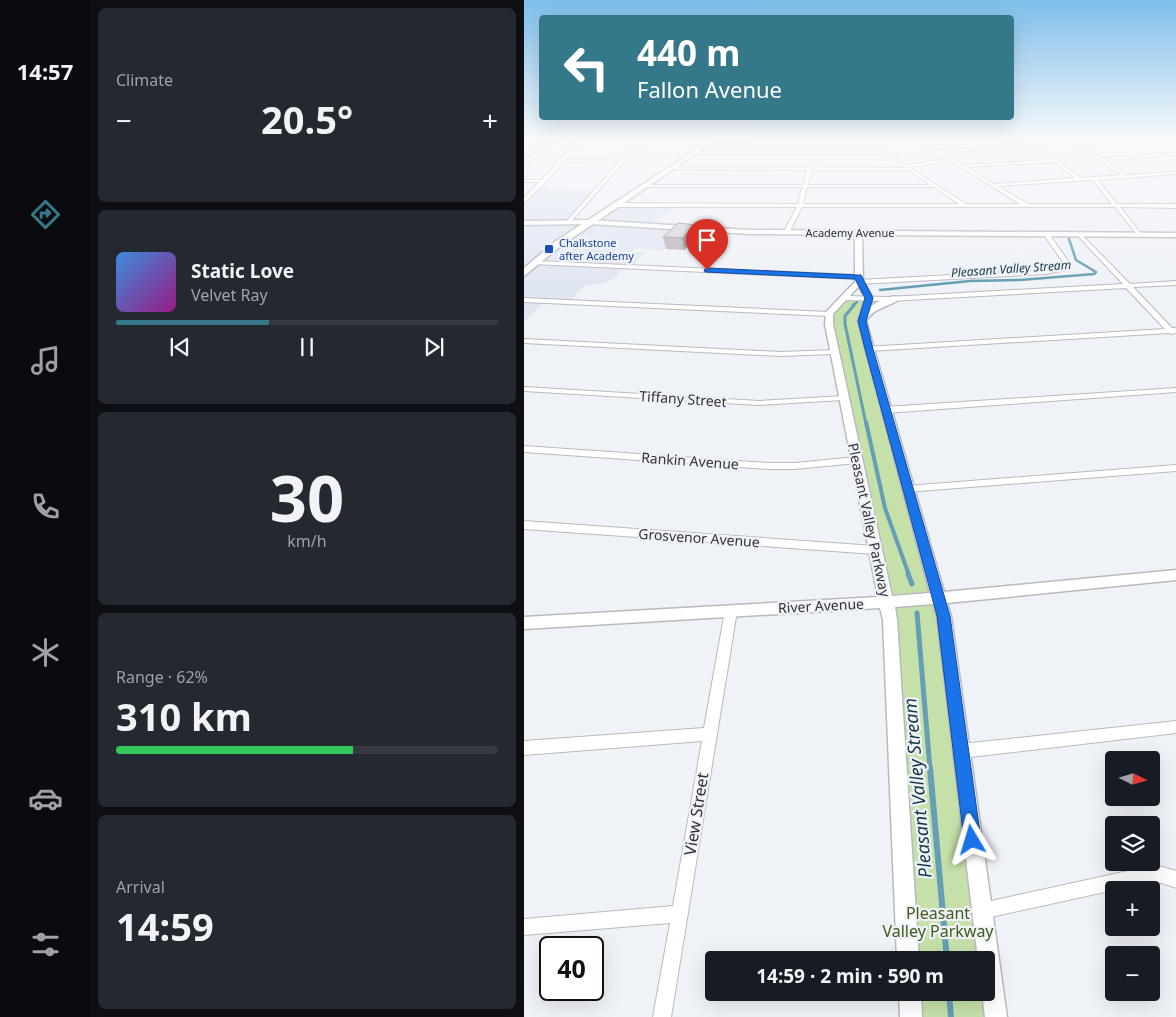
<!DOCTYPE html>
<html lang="en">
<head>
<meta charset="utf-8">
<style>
	body { margin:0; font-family:"Noto Sans",sans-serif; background:#242831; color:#f1f3f6; height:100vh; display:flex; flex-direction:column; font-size:19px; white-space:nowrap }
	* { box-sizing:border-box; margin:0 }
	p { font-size:16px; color:#9ea1a6 }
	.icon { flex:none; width:28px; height:28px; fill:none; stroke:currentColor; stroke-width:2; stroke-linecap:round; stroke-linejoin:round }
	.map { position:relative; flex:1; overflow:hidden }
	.panel { display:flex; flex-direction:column; gap:8px; padding:8px; background:#0d0f14; width:434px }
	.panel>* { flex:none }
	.guide { position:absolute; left:15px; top:15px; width:475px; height:105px; border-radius:5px; box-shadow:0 5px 20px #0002; background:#357889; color:#fff; overflow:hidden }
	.needle { width:32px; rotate:95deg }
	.fabs { position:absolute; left:581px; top:751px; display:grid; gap:10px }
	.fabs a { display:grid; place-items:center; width:55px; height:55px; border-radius:5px; background:#171b24; box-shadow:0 5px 20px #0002; font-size:25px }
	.speed { position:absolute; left:15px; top:936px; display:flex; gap:10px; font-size:25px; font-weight:700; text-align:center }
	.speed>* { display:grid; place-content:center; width:65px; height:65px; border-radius:50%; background:#171b24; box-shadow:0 5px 20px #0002; line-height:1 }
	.speed .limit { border:2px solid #111; border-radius:8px; background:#fff; color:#111 }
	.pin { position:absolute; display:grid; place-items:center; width:42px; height:42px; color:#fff; margin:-51px -21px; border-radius:50% 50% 50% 0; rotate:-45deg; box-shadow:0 0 5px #0007 }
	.pin .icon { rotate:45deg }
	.me { position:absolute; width:55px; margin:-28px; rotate:353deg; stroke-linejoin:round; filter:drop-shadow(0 0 4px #0008) }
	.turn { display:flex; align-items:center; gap:18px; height:105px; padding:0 15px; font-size:22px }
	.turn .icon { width:65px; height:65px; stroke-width:2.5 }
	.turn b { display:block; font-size:35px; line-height:42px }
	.big { font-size:38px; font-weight:700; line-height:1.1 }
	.panel .widget { flex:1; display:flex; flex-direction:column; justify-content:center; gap:8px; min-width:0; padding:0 18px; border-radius:8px; background:#242831 }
	.panel .dial { align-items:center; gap:0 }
	.dial b { font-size:65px; line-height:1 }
	.song { display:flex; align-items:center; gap:15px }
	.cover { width:60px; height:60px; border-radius:8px; background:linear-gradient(135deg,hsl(210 70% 55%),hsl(310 70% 35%)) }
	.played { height:5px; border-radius:2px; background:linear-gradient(90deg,#357889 40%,#363941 40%) }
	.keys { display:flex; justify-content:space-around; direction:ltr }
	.heat { display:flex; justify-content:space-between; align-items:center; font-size:28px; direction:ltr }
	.charge { height:8px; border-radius:4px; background:linear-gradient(90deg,#34c759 62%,#363941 0) }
	.trip { position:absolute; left:181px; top:951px; width:290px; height:50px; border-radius:5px; background:#171b24; box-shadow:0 5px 20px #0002; font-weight:700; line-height:50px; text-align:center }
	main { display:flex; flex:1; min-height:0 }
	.menu { display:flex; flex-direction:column; width:90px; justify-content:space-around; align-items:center; background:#090b0e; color:#9ea1a6 }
	.menu .icon { width:35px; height:35px }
	.menu .active { color:#357889 }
	.menu b { font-size:22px; color:#f1f3f6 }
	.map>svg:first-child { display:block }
</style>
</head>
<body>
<main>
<nav class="menu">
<b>14:57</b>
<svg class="icon active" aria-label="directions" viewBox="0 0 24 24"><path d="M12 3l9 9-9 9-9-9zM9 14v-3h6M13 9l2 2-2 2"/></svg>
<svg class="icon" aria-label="music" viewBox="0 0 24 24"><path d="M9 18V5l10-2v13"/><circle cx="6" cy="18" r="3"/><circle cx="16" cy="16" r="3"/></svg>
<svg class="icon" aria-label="phone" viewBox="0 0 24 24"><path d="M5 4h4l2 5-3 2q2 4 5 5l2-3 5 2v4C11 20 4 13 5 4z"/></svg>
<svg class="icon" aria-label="climate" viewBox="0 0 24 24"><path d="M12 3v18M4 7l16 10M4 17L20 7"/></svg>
<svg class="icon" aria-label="car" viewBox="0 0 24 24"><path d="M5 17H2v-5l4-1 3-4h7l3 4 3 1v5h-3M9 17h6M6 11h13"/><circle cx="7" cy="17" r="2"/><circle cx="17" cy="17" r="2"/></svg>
<svg class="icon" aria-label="filters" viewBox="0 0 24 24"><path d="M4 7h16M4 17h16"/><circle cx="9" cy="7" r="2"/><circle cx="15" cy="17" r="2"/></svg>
</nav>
<section class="panel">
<div class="widget"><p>Climate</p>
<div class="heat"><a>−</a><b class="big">20.5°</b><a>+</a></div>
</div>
<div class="widget">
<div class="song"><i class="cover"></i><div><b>Static Love</b><p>Velvet Ray</p></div></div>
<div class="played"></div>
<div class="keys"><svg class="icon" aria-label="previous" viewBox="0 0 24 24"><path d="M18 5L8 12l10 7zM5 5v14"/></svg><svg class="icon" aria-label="pause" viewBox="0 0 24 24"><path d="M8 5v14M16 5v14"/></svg><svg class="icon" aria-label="next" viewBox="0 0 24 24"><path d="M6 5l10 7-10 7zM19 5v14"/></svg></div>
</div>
<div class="widget dial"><b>30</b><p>km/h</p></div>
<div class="widget"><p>Range · 62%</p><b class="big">310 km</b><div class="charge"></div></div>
<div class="widget"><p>Arrival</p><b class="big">14:59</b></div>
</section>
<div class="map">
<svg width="653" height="1017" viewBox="0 0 653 1017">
	<rect width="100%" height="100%" fill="#eff2f7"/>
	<path fill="#e1e6f3" d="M14 189 73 191 47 221 65 222 90 206 154 205 149 212 138 215 123 226 154 229 140 250 110 249 107 253 120 252 108 267H100L90 279 85 280 80 283 60 286 46 301H21L3 320H0V202Z"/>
	<path fill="#c5e1a9" d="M320 298H345L336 315 414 596 455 960H378L363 602 305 314Z
		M380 993H458L461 1017H381Z"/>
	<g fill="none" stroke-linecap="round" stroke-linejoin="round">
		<path stroke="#669eb5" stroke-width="2.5" d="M356 290 446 281 496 280 570 274 572 272 552 260 545 239
			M329 305 333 302"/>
		<path stroke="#669eb5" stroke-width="3" d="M331 304 321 316V324L342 424"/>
		<path stroke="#669eb5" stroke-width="4" d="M342 422 361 508 385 575"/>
		<path stroke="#669eb5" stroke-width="5" d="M384 574 388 584
			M393 613 406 769"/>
		<path stroke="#669eb5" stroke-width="6" d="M406 768 423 960
			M425 992 427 1017"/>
		<g stroke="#b8bac0" stroke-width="2">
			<path id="minor" d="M0 140H51L27 142 1 166 0 163 22 142H0Z
				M54 140H59L41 160 98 159 114 140H119L45 224 43 223V221L96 161 39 162 22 182 0 203V198L15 182H0V180H17Z
				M222 140H267L183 144 181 143Z
				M340 140H345L382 165 423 159 393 140H398L414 150 506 144 504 142 506 141 557 178 597 175 548 140 555 142 603 140 558 144 578 158 653 153V155L581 160 602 175 653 172V174L574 180 593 204H653V208L596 207 618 235 615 237 591 207H278L265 233 262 235 259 233 273 207H92L89 205 92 203 274 204 278 187H121L119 186 121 185H279L283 170 144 169 146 167H284L287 162 289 163 288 167 381 168 361 154H170L168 153 170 152H357ZM509 146 527 160 439 165 418 152ZM427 161 496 204H442L385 167ZM530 162 551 178 470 184 443 167ZM288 170H385L406 185H284ZM569 180 588 204H504L474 186ZM283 187H410L435 204H279Z
				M523 233 525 234 547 265 542 270 521 274 335 284 332 282 335 280 521 270 538 267 541 265 520 235Z
				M556 233 606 284 653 281V285L609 287 648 328H653V332L648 334 645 333 345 351H342V347L641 329 602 288 365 301 320 300 317 298 320 296 365 297 599 284 554 236V234Z
				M11 261 334 275 337 277 334 279 9 264 8 263Z
				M0 298 305 312 308 314 305 316 0 302Z
				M0 339 257 352 310 350 314 352 310 354 257 356 0 343Z
				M0 387 235 401 319 396 323 398 319 400 235 405 0 391Z
				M653 388V392L361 413 357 410 361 407Z
				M0 446 245 463H271L332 457 337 460 332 463 271 469H245L0 452Z
				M653 465V471L383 492 378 489 383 486Z
				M0 521 351 546 355 547 356 550 355 553 351 554 0 529Z
				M207 606 211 608 213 611 147 1017H129L146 923 0 935V919L149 906 178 741 0 755V741L180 728 201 611 203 608Z
				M653 721V733L437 758 432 756 430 751 432 746 437 744Z
				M631 865 653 871V888L631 881 458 919 452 917 450 911 452 905 458 903Z"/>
		</g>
		<g stroke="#b8bac0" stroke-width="3">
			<path id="tertiary" d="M66 220 226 230 653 233V237L338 235 339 281 349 298 346 307C353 301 370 293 377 298 366 307 350 307 342 321L420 592 653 570V580L423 603 427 616 483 1017H461L458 992H462V960H454L413 616 409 604 371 607 373 620 395 960H373L359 620 356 608 0 629V617L354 597 301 324 302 312 331 282V235L226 234 66 224 0 225V221ZM335 286 341 298 334 321 406 593 368 596 309 324V314Z
				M375 992H397L398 1017H376Z"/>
		</g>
		<g stroke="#b8bac0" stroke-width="3">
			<path id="secondary" d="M181 140H188L172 154 38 245 0 276V268L32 241 168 152Z"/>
		</g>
		<use href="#minor" fill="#fff" fill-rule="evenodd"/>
		<use href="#tertiary" fill="#fff" fill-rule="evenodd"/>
		<use href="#secondary" fill="#fff" fill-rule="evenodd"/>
	</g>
	<path fill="#b9b6bb" d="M171 225 173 236 160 250 142 249 139 237Z"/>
	<path fill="#969499" d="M171 225 173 236 160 250 158 238Z"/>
	<path fill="#d7d4da" stroke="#969499" d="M154 223 171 225 158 238 139 237Z"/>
	<linearGradient id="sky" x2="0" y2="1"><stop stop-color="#7dbeea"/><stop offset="0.49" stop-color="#f8f9fb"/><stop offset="1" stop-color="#f8f9fb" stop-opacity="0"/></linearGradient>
	<rect width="653" height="283" fill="url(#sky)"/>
	<path fill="#1a73e8" stroke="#114b97" d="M183 268 334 275H337L349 298 342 321 349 349 426 616 457 840 455 846 448 849 442 846 440 840 413 616 341 349 334 321 341 298 331 279 181 272 180 270Z"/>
	<rect fill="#1a4fb4" stroke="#eff2f7" stroke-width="2" x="20" y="244" width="10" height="10" rx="2.5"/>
	<g text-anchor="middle" stroke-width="4.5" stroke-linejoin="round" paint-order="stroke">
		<g font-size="11" fill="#323335" stroke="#eff2f7">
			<text x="326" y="237">Academy Avenue</text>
		</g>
		<g font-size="11" fill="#164399" stroke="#eff2f7" text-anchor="start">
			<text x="35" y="247">Chalkstone<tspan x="35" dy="13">after Academy</tspan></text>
		</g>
		<g font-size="12" font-style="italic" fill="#123745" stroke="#eff2f7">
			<text transform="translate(487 269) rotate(-4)" y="4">Pleasant Valley Stream</text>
		</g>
		<g font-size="14" fill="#323335" stroke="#eff2f7">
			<text transform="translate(159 399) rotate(4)" y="5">Tiffany Street</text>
			<text transform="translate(166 461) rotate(4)" y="5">Rankin Avenue</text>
			<text transform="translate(345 520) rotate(78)" y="5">Pleasant Valley Parkway</text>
			<text transform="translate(175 538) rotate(4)" y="5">Grosvenor Avenue</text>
			<text transform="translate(297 606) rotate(-3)" y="5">River Avenue</text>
		</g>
		<g font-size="16" fill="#323335" stroke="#eff2f7">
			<text transform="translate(172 814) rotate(-81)" y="6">View Street</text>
		</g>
		<g font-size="16" fill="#3f5b1b" stroke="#eff2f7">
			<text x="414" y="919">Pleasant<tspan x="414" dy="18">Valley Parkway</tspan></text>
		</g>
		<g font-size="18" font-style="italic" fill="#123745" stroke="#eff2f7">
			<text transform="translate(394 788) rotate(-95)" y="6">Pleasant Valley Stream</text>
		</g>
	</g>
</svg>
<div class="fabs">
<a><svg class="needle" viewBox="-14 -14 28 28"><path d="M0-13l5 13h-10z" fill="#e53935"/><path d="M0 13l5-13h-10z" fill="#9ea1a6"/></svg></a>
<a><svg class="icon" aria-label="layers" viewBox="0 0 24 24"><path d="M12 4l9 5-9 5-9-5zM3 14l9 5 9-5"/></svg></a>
<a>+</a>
<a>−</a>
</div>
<div class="speed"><div class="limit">40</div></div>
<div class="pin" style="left:183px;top:270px;background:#d93025"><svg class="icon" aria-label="arrive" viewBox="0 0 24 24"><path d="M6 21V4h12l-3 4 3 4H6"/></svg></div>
<svg class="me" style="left:448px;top:840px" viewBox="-20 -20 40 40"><path d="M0-17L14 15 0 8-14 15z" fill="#1a73e8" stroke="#fff" stroke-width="4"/></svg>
<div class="trip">14:59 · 2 min · 590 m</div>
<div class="guide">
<div class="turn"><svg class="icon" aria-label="left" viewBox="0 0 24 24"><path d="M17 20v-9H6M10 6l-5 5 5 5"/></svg><div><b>440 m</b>Fallon Avenue</div></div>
</div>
</div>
</main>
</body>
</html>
